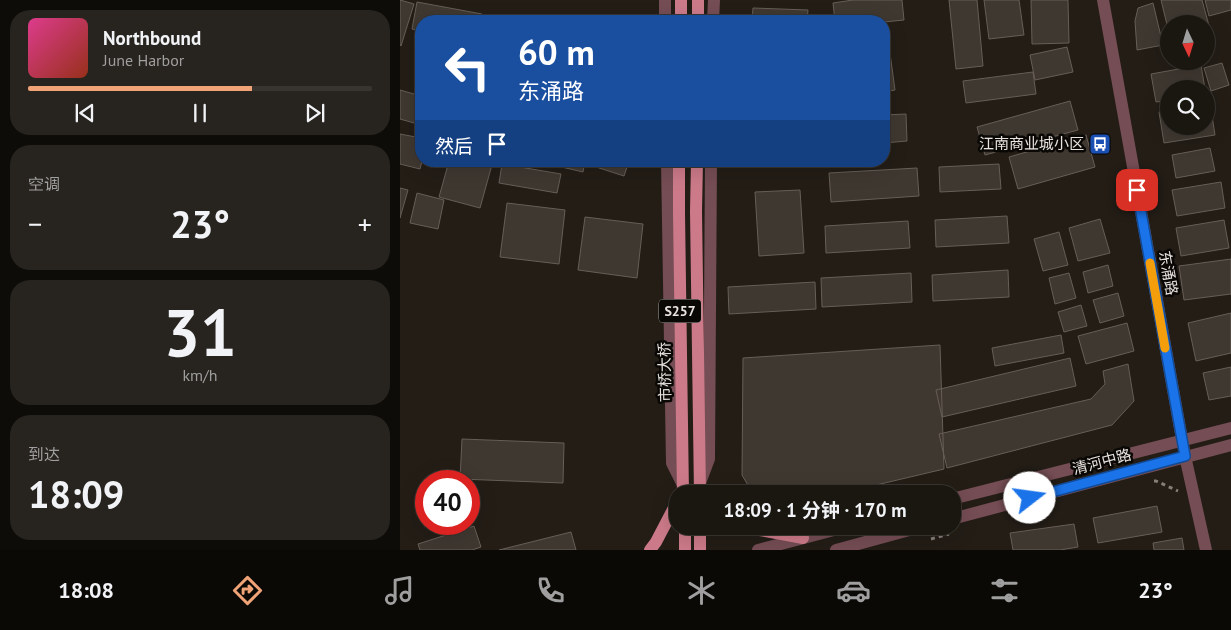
<!DOCTYPE html>
<html lang="zh">
<head>
<meta charset="utf-8">
<style>
	body { margin:0; font-family:"PT Sans","Noto Sans SC",sans-serif; background:#27231e; color:#f1f3f6; height:100vh; display:flex; flex-direction:column; font-size:19px; white-space:nowrap }
	* { box-sizing:border-box; margin:0 }
	p { font-size:16px; color:#9f9f9f }
	.icon { flex:none; width:28px; height:28px; fill:none; stroke:currentColor; stroke-width:2; stroke-linecap:round; stroke-linejoin:round }
	.map { position:relative; flex:1; overflow:hidden }
	.panel { display:flex; flex-direction:column; gap:10px; padding:10px; background:#0e0c09; width:400px }
	.panel>* { flex:none }
	.banner { position:absolute; left:15px; top:15px; width:475px; height:152px; border-radius:20px; box-shadow:0 5px 20px #0002,0 0 0 1px #383530; background:#1a4fa0; color:#fff; overflow:hidden }
	.needle { width:32px; rotate:176deg }
	.buttons { position:absolute; left:760px; top:15px; display:grid; gap:10px }
	.buttons a { display:grid; place-items:center; width:55px; height:55px; border-radius:50%; background:#1a1610; box-shadow:0 5px 20px #0002,0 0 0 1px #383530; font-size:25px }
	.speed { position:absolute; left:15px; top:470px; display:flex; gap:10px; font-size:25px; font-weight:700; text-align:center }
	.speed>* { display:grid; place-content:center; width:65px; height:65px; border-radius:50%; background:#1a1610; box-shadow:0 5px 20px #0002,0 0 0 1px #383530; line-height:1 }
	.speed .limit { border:8px solid #d22; background:#fff; color:#111 }
	.pin { position:absolute; display:grid; place-items:center; width:42px; height:42px; color:#fff; margin:-21px; border-radius:10px; box-shadow:0 2px 8px #0006 }
	.me { position:absolute; width:55px; margin:-28px; rotate:75deg; stroke-linejoin:round; filter:drop-shadow(0 0 4px #0008) }
	.turn { display:flex; align-items:center; gap:18px; height:105px; padding:0 20px; font-size:22px }
	.turn .icon { width:65px; height:65px; stroke-width:2.5 }
	.turn b { display:block; font-size:35px; line-height:42px }
	.then { display:flex; align-items:center; height:48px; padding:0 20px; background:#0003; gap:10px; font-size:19px }
	.big { font-size:38px; font-weight:700; line-height:1.1 }
	.panel .card { flex:1; display:flex; flex-direction:column; justify-content:center; gap:8px; min-width:0; padding:0 18px; border-radius:20px; background:#27231e }
	.panel .dial { align-items:center; gap:0 }
	.dial b { font-size:65px; line-height:1 }
	.song { display:flex; align-items:center; gap:15px }
	.cover { width:60px; height:60px; border-radius:8px; background:linear-gradient(135deg,hsl(330 70% 55%),hsl(10 70% 35%)) }
	.played { height:5px; border-radius:2px; background:linear-gradient(90deg,#efa376 65%,#383530 65%) }
	.keys { display:flex; justify-content:space-around; direction:ltr }
	.heat { display:flex; justify-content:space-between; align-items:center; font-size:28px; direction:ltr }
	.trip { position:absolute; left:269px; top:485px; width:292px; height:50px; border-radius:20px; background:#1a1610; box-shadow:0 5px 20px #0002,0 0 0 1px #383530; font-weight:700; line-height:50px; text-align:center }
	.tabs { display:flex; height:80px; justify-content:space-around; align-items:center; background:#0a0906; color:#9f9f9f }
	.tabs .icon { width:35px; height:35px }
	.tabs .selected { color:#efa376 }
	.tabs b { font-size:22px; color:#f1f3f6 }
	main { display:flex; flex:1; min-height:0 }
	.map>svg:first-child { display:block }
</style>
</head>
<body>
<main>
<section class="panel">
<div class="card">
<div class="song"><i class="cover"></i><div><b>Northbound</b><p>June Harbor</p></div></div>
<div class="played"></div>
<div class="keys"><svg class="icon" aria-label="previous" viewBox="0 0 24 24"><path d="M18 5L8 12l10 7zM5 5v14"/></svg><svg class="icon" aria-label="pause" viewBox="0 0 24 24"><path d="M8 5v14M16 5v14"/></svg><svg class="icon" aria-label="next" viewBox="0 0 24 24"><path d="M6 5l10 7-10 7zM19 5v14"/></svg></div>
</div>
<div class="card"><p>空调</p>
<div class="heat"><a>−</a><b class="big">23°</b><a>+</a></div>
</div>
<div class="card dial"><b>31</b><p>km/h</p></div>
<div class="card"><p>到达</p><b class="big">18:09</b></div>
</section>
<div class="map">
<svg width="831" height="550" viewBox="0 0 831 550">
	<rect width="100%" height="100%" fill="#231d16"/>
	<path fill="#3f3831" stroke="#665e57" d="M0 0 14 4 1 46 0 45Z
		M453 0H502L504 20 484 22V21H435L433 3Z
		M549 0H577L583 66 556 69Z
		M584 0H619L624 35 589 39Z
		M631 0H668L669 43 632 44Z
		M761 0H802L811 33 806 34V24H769V33Z
		M805 0H831V10L809 16Z
		M17 2 82 14 81 21H21V31L12 29Z
		M753 3 763 45 737 50 735 21 738 8Z
		M353 8 408 10 407 21H352Z
		M240 15 241 21H220L219 18Z
		M484 31H487L495 90 484 92Z
		M21 47V72L15 70Z
		M667 47 673 72 635 80 630 55Z
		M822 63 829 85 811 91 804 68Z
		M801 65 805 89H769V100L756 102 751 74Z
		M633 72 636 94 566 103 563 81Z
		M0 90 21 96V125L0 119Z
		M670 101 678 130 585 155 577 127Z
		M810 103 815 135 764 143 759 112 769 110V126H806V104Z
		M506 114 507 141 484 143V115Z
		M0 134 21 138 22 161 20 169 0 164Z
		M686 135 695 167 618 189 609 157Z
		M810 148 815 171 776 178 772 155Z
		M49 161H93L80 208 39 197Z
		M150 161H185L183 172 149 164Z
		M191 161H229L224 176 190 165Z
		M102 164 161 174 157 193 99 183Z
		M599 164 601 189 540 192 539 167Z
		M517 168 519 196 431 202 429 173Z
		M821 182 825 208 777 216 772 190Z
		M0 188 8 190 0 218Z
		M400 190 404 253 359 256 355 192Z
		M17 193 44 200 38 229 10 223Z
		M107 203 165 210 159 264 100 257Z
		M607 216 609 243 536 247 535 220Z
		M185 217 243 224 237 278 178 270Z
		M700 219 710 253 678 261 669 228Z
		M824 220 829 248 781 256 776 228Z
		M508 221 510 248 426 253 425 226Z
		M659 232 668 265 643 271 634 239Z
		M831 259V294L784 300 779 266Z
		M708 265 713 286 688 293 683 272Z
		M608 270 609 297 533 301 532 275Z
		M511 273 512 302 422 307 421 278Z
		M669 273 676 298 655 304 649 278Z
		M415 282 416 309 329 314 328 287Z
		M718 293 724 316 700 323 693 300Z
		M681 305 687 326 664 332 658 312Z
		M831 313V353L796 361 788 323Z
		M727 323 734 351 686 364 678 336Z
		M661 335 664 353 595 366 592 348Z
		M540 345 544 469 438 494H353L342 475 343 358Z
		M670 358 676 386 542 417 536 390Z
		M728 364 734 401 712 425 547 468 539 434 691 399 705 384 703 371Z
		M831 367V396L809 400 803 373Z
		M62 439 164 443 163 483 60 479Z
		M757 506 762 532 698 543 693 518Z
		M674 524 678 547 660 550H613L610 533Z
		M74 526 81 547 72 550H20L18 544Z
		M171 532 176 550H99Z
		M782 538 784 550H754L753 543Z"/>
	<g fill="none" stroke-linecap="round" stroke-linejoin="round">
		<path stroke="#847f79" stroke-width="3" stroke-dasharray="4 4" stroke-linecap="butt" d="M754 481H756L778 491
			M531 539 549 534"/>
		<path stroke="#754d54" stroke-width="12" d="M703 0 785 456 806 550
			M265 21V0
			M313 21 314 0
			M267 161 272 463 283 485
			M300 483 309 459 311 161
			M552 499 831 428
			M552 519 831 445
			M358 550 449 526
			M436 550 524 526"/>
		<path stroke="#cc7a89" stroke-width="12" d="M281 21V0
			M298 21V0
			M279 161V213L283 494
			M297 161 296 211 300 494
			M285 526V550
			M300 526V550
			M354 526 360 530 403 538
			M250 550 256 542 278 500"/>
	</g>
	<g fill="none" stroke-linecap="round" stroke-linejoin="round">
		<g stroke="#114b97" stroke-width="12">
			<path id="route" d="M630 498 785 456 737 190"/>
		</g>
		<use href="#route" stroke="#1a73e8" stroke-width="9"/>
		<path stroke="#f59e0b" stroke-width="9" d="M750 263 765 348"/>
	</g>
	<defs>
		<g id="bus-square" transform="scale(1.125)"><rect x="-9" y="-9" width="18" height="18" rx="4" fill="#1a4fb4" stroke="#0a0805"/><path d="M-5-6H5V4H4V6H2V4H-2V6H-4V4H-5ZM-3.5-4V0h7V-4ZM-3.5 1.2v1.5H-2V1.2ZM2 1.2v1.5H3.5V1.2Z" fill="#fff"/></g>
	</defs>
	<g fill-rule="evenodd">
		<use href="#bus-square" x="700" y="144"/>
	</g>
	<g text-anchor="middle" stroke-width="5" stroke-linejoin="round" paint-order="stroke">
		<rect fill="#0a0805" stroke="#a5a19e" stroke-width="1" x="259" y="299.5" width="42" height="23" rx="4"/>
		<g font-size="14" font-weight="bold" fill="#e8e3df">
			<text x="280" y="316">S257</text>
		</g>
		<g font-size="15" fill="#e8e3df" stroke="#0a0805" text-anchor="end">
			<text x="684" y="149">江南商业城小区</text>
		</g>
		<g font-size="15" fill="#e8e3df" stroke="#0a0805">
			<text transform="translate(768 273) rotate(80)" y="5">东涌路</text>
			<text transform="translate(265 372) rotate(-91)" y="5">市桥大桥</text>
			<text transform="translate(702 462) rotate(-15)" y="5">清河中路</text>
		</g>
	</g>
</svg>
<div class="buttons">
<a><svg class="needle" viewBox="-14 -14 28 28"><path d="M0-13l5 13h-10z" fill="#e53935"/><path d="M0 13l5-13h-10z" fill="#9f9f9f"/></svg></a>
<a><svg class="icon" aria-label="search" viewBox="0 0 24 24"><circle cx="10" cy="10" r="6"/><path d="M15 15l6 6"/></svg></a>
</div>
<div class="speed"><div class="limit">40</div></div>
<div class="pin" style="left:737px;top:190px;background:#d93025"><svg class="icon" aria-label="arrive" viewBox="0 0 24 24"><path d="M6 21V4h12l-3 4 3 4H6"/></svg></div>
<svg class="me" style="left:630px;top:498px" viewBox="-20 -20 40 40"><circle r="19" fill="#fff"/><path d="M0-13L10 11 0 6-10 11z" fill="#1a73e8"/></svg>
<div class="trip">18:09 · 1 分钟 · 170 m</div>
<div class="banner">
<div class="turn"><svg class="icon" aria-label="left" viewBox="0 0 24 24"><path d="M17 20v-9H6M10 6l-5 5 5 5"/></svg><div><b>60 m</b>东涌路</div></div>
<div class="then">然后<svg class="icon" aria-label="arrive" viewBox="0 0 24 24"><path d="M6 21V4h12l-3 4 3 4H6"/></svg></div>
</div>
</div>
</main>
<nav class="tabs">
<b>18:08</b>
<svg class="icon selected" aria-label="directions" viewBox="0 0 24 24"><path d="M12 3l9 9-9 9-9-9zM9 14v-3h6M13 9l2 2-2 2"/></svg>
<svg class="icon" aria-label="music" viewBox="0 0 24 24"><path d="M9 18V5l10-2v13"/><circle cx="6" cy="18" r="3"/><circle cx="16" cy="16" r="3"/></svg>
<svg class="icon" aria-label="phone" viewBox="0 0 24 24"><path d="M5 4h4l2 5-3 2q2 4 5 5l2-3 5 2v4C11 20 4 13 5 4z"/></svg>
<svg class="icon" aria-label="climate" viewBox="0 0 24 24"><path d="M12 3v18M4 7l16 10M4 17L20 7"/></svg>
<svg class="icon" aria-label="car" viewBox="0 0 24 24"><path d="M5 17H2v-5l4-1 3-4h7l3 4 3 1v5h-3M9 17h6M6 11h13"/><circle cx="7" cy="17" r="2"/><circle cx="17" cy="17" r="2"/></svg>
<svg class="icon" aria-label="filters" viewBox="0 0 24 24"><path d="M4 7h16M4 17h16"/><circle cx="9" cy="7" r="2"/><circle cx="15" cy="17" r="2"/></svg>
<b>23°</b>
</nav>
</body>
</html>
